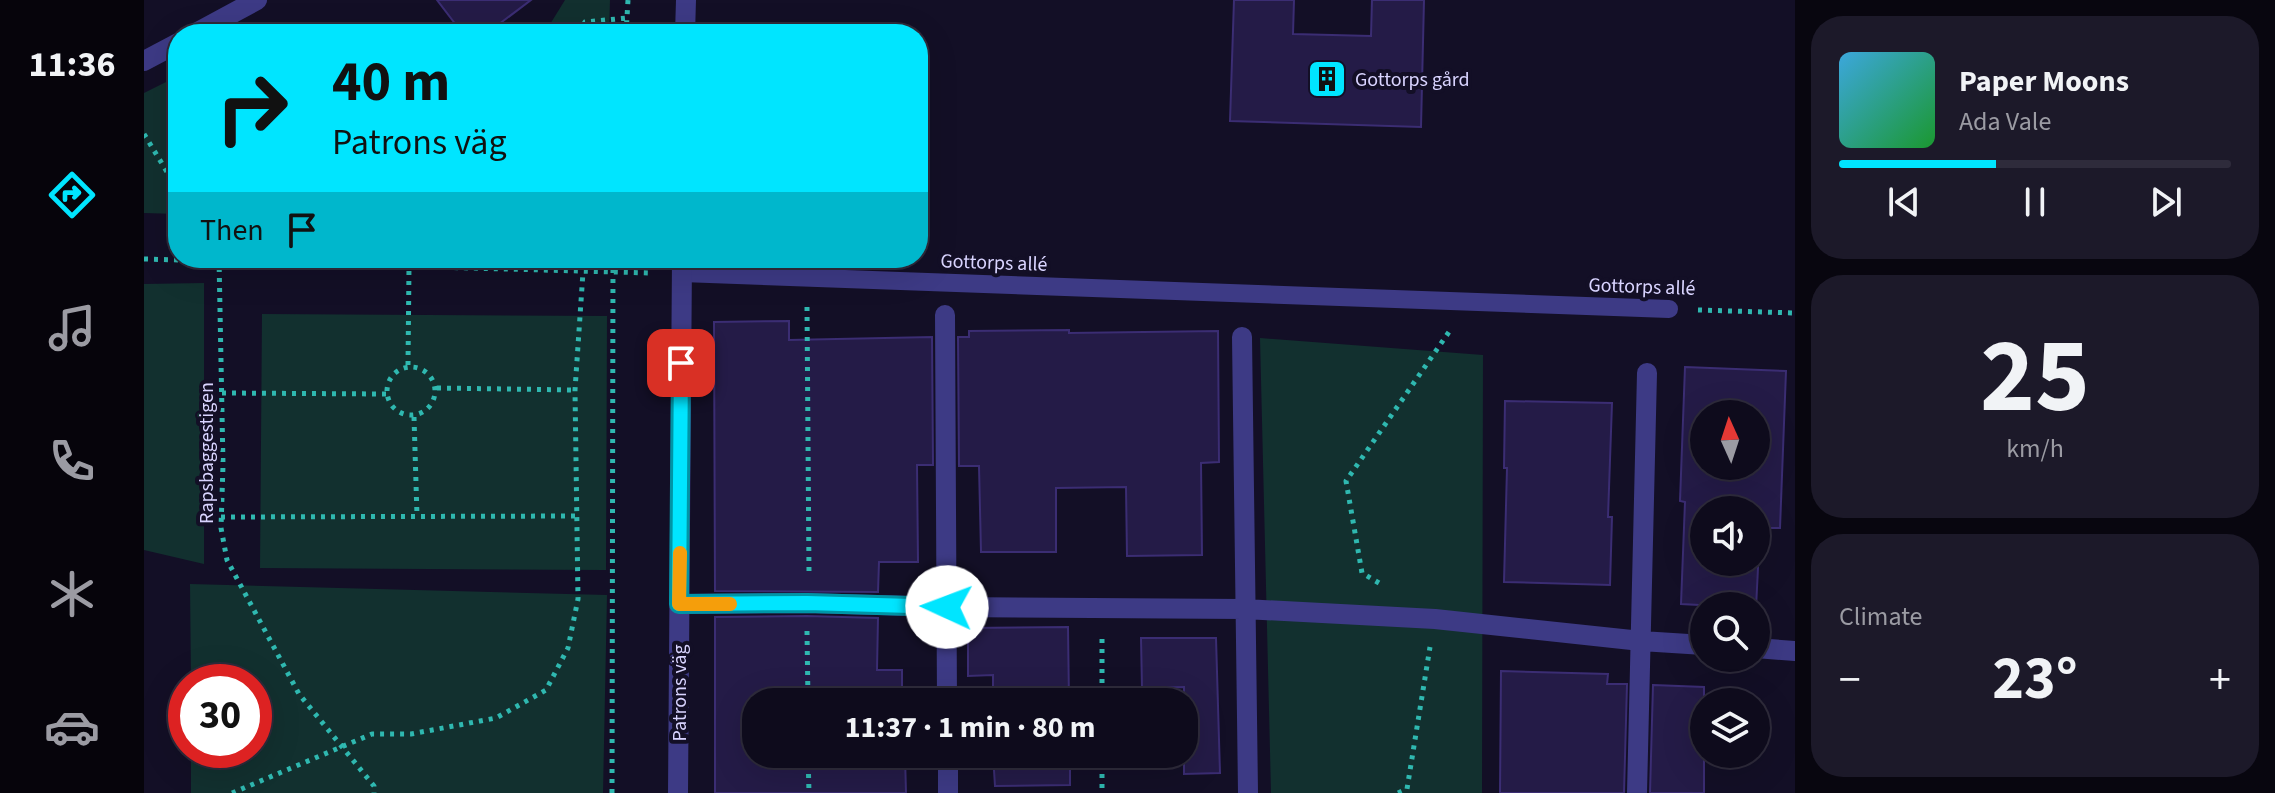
<!DOCTYPE html>
<html lang="en">
<head>
<meta charset="utf-8">
<style>
	body { margin:0; font-family:"Source Sans 3",sans-serif; background:#1c1929; color:#f1f3f6; height:100vh; display:flex; flex-direction:column; font-size:30px; white-space:nowrap }
	* { box-sizing:border-box; margin:0 }
	p { font-size:26px; color:#9b9ba3 }
	.icon { flex:none; width:44px; height:44px; fill:none; stroke:currentColor; stroke-width:2; stroke-linecap:round; stroke-linejoin:round }
	.map { position:relative; flex:1; overflow:hidden }
	.side { display:flex; flex-direction:column; gap:16px; padding:16px; background:#08060f; width:480px }
	.side>* { flex:none }
	.top-card { position:absolute; left:24px; top:24px; width:760px; height:244px; border-radius:32px; box-shadow:0 8px 32px #0002,0 0 0 2px #2e2b3b; background:#00e5ff; color:#111; overflow:hidden }
	.needle { width:52px; rotate:357deg }
	.fabs { position:absolute; left:1546px; top:400px; display:grid; gap:16px }
	.fabs a { display:grid; place-items:center; width:80px; height:80px; border-radius:50%; background:#0e0b1c; box-shadow:0 8px 32px #0002,0 0 0 2px #2e2b3b; font-size:40px }
	.speed { position:absolute; left:24px; top:664px; display:flex; gap:16px; font-size:40px; font-weight:700; text-align:center }
	.speed>* { display:grid; place-content:center; width:104px; height:104px; border-radius:50%; background:#0e0b1c; box-shadow:0 8px 32px #0002,0 0 0 2px #2e2b3b; line-height:1 }
	.speed .limit { border:12px solid #d22; background:#fff; color:#111 }
	.pin { position:absolute; display:grid; place-items:center; width:68px; height:68px; color:#fff; margin:-34px; border-radius:16px; box-shadow:0 4px 12px #0006 }
	.me { position:absolute; width:88px; margin:-44px; rotate:272deg; stroke-linejoin:round; filter:drop-shadow(0 0 6px #0008) }
	.turn { display:flex; align-items:center; gap:28px; height:168px; padding:0 32px; font-size:36px }
	.turn .icon { width:104px; height:104px; stroke-width:2.5 }
	.turn b { display:block; font-size:56px; line-height:68px }
	.then { display:flex; align-items:center; height:76px; padding:0 32px; background:#0003; gap:16px; font-size:30px }
	.big { font-size:60px; font-weight:700; line-height:1.1 }
	.side .card { flex:1; display:flex; flex-direction:column; justify-content:center; gap:12px; min-width:0; padding:0 28px; border-radius:32px; background:#1c1929 }
	.side .dial { align-items:center; gap:0 }
	.dial b { font-size:104px; line-height:1 }
	.song { display:flex; align-items:center; gap:24px }
	.cover { width:96px; height:96px; border-radius:12px; background:linear-gradient(135deg,hsl(200 70% 55%),hsl(130 70% 35%)) }
	.played { height:8px; border-radius:4px; background:linear-gradient(90deg,#00e5ff 40%,#2e2b3b 40%) }
	.keys { display:flex; justify-content:space-around; direction:ltr }
	.heat { display:flex; justify-content:space-between; align-items:center; font-size:44px; direction:ltr }
	.trip { position:absolute; left:598px; top:688px; width:456px; height:80px; border-radius:32px; background:#0e0b1c; box-shadow:0 8px 32px #0002,0 0 0 2px #2e2b3b; font-weight:700; line-height:80px; text-align:center }
	main { display:flex; flex:1; min-height:0 }
	.tabs { display:flex; flex-direction:column; width:144px; justify-content:space-around; align-items:center; background:#06040b; color:#9b9ba3 }
	.tabs .icon { width:56px; height:56px }
	.tabs .current { color:#00e5ff }
	.tabs b { font-size:36px; color:#f1f3f6 }
	.map>svg:first-child { display:block }
</style>
</head>
<body>
<main>
<nav class="tabs">
<b>11:36</b>
<svg class="icon current" aria-label="directions" viewBox="0 0 24 24"><path d="M12 3l9 9-9 9-9-9zM9 14v-3h6M13 9l2 2-2 2"/></svg>
<svg class="icon" aria-label="music" viewBox="0 0 24 24"><path d="M9 18V5l10-2v13"/><circle cx="6" cy="18" r="3"/><circle cx="16" cy="16" r="3"/></svg>
<svg class="icon" aria-label="phone" viewBox="0 0 24 24"><path d="M5 4h4l2 5-3 2q2 4 5 5l2-3 5 2v4C11 20 4 13 5 4z"/></svg>
<svg class="icon" aria-label="climate" viewBox="0 0 24 24"><path d="M12 3v18M4 7l16 10M4 17L20 7"/></svg>
<svg class="icon" aria-label="car" viewBox="0 0 24 24"><path d="M5 17H2v-5l4-1 3-4h7l3 4 3 1v5h-3M9 17h6M6 11h13"/><circle cx="7" cy="17" r="2"/><circle cx="17" cy="17" r="2"/></svg>
</nav>
<div class="map">
<svg width="1651" height="793" viewBox="0 0 1651 793">
	<rect width="100%" height="100%" fill="#130f26"/>
	<path fill="#12302f" d="M421 0H466L465 34H400Z
		M22 82 34 104V214L0 213V93Z
		M60 283V564L0 550V284Z
		M118 314 463 316 462 570 116 568Z
		M1116 338 1339 355 1338 793H1127Z
		M46 584 463 595 459 793H47V750H110V682H47Z"/>
	<path fill="#241b47" stroke="#3b2d73" stroke-width="2" fill-rule="evenodd" d="M293 0H387L342 34H319Z
		M1090 0H1150L1149 34 1227 36 1228 0H1280L1277 127 1086 121Z
		M645 321V340L788 337 789 465H773L774 562H735L734 592 571 591 570 322Z
		M925 330V333L1074 331 1075 462 1057 463 1058 555 983 556 982 487 912 488V552H837L835 466H815L814 337H825V331Z
		M1541 367 1642 371 1636 528H1616L1612 608 1537 604 1541 502 1536 501ZM1560 414H1612V466H1560ZM1560 510H1612V562H1560Z
		M1361 401 1468 403 1464 517H1468L1466 585 1360 582 1363 468H1360Z
		M663 616 734 618 733 670H758V702H612V754H758L761 756 762 793H571V617Z
		M924 627 925 702H849V675L824 676V628Z
		M997 638H1072L1076 773 1040 774V687L998 688Z
		M1357 671 1464 674 1463 684H1483L1480 793H1356Z
		M1509 685 1560 687V793H1506Z
		M849 754H926V785L851 786Z"/>
	<g fill="none" stroke-linecap="round" stroke-linejoin="round">
		<path stroke="#2fb8b0" stroke-width="5" stroke-dasharray="4 6" stroke-linecap="butt" d="M434 34 441 22 483 18
			M482 34 484 0
			M0 134 34 190
			M75 258 79 465 77 528 83 560 155 694 230 786V793
			M0 259 507 273
			M663 307 665 573
			M1554 310 1651 313
			M264 365 265 266
			M243 391a24 24 0 1 1 48 0a24 24 0 1 1-48 0Z
			M293 388 431 390
			M78 393 242 394
			M270 417 273 516
			M77 517 432 516
			M1235 583 1218 573 1202 481 1307 329
			M663 631 664 702
			M958 639V702
			M664 754 665 793
			M958 754V793
			M88 793 228 734H267L352 718 402 690 424 648 434 599 431 390 439 272
			M468 793 469 258
			M1254 793 1263 789 1286 647"/>
		<path stroke="#3d3a85" stroke-width="18" d="M538 273 1525 309"/>
		<path stroke="#3d3a85" stroke-width="20" d="M50 34 113 0
			M541 34 542 0
			M0 61 34 43
			M801 315 803 702
			M1098 337 1104 793
			M535 604 663 603 803 607 1100 609 1291 619 1497 641 1560 645
			M1612 648 1651 651
			M804 754V793
			M534 793 538 258
			M1493 793 1503 373"/>
	</g>
	<g fill="none" stroke-linecap="round" stroke-linejoin="round">
		<g stroke="#0095a6" stroke-width="20">
			<path id="route" d="M537 363 535 604 663 603 803 607"/>
		</g>
		<use href="#route" stroke="#00e5ff" stroke-width="14"/>
		<path stroke="#f59e0b" stroke-width="14" d="M536 553 535 604H586"/>
	</g>
	<defs>
		<g id="building-square" transform="scale(2)"><rect x="-9" y="-9" width="18" height="18" rx="4" fill="#00e5ff" stroke="#130f26"/><path d="M-4-6H4V6H1V3H-1V6H-4ZM-2.5-4.3h1.7v1.8h-1.7ZM.8-4.3h1.7v1.8H.8ZM-2.5-1h1.7V.8h-1.7ZM.8-1h1.7V.8H.8Z" fill="#111"/></g>
	</defs>
	<g fill-rule="evenodd">
		<use href="#building-square" x="1183" y="79"/>
	</g>
	<g text-anchor="middle" stroke-width="8" stroke-linejoin="round" paint-order="stroke">
		<g font-size="20" fill="#d9d4ff" stroke="#130f26" text-anchor="start">
			<text x="1211" y="86">Gottorps gård</text>
		</g>
		<g font-size="20" fill="#d9d4ff" stroke="#130f26">
			<text transform="translate(850 262) rotate(2)" y="7">Gottorps allé</text>
			<text transform="translate(1498 286) rotate(2)" y="7">Gottorps allé</text>
			<text transform="translate(62 453) rotate(-90)" y="7">Rapsbaggestigen</text>
			<text transform="translate(535 693) rotate(-90)" y="7">Patrons väg</text>
		</g>
	</g>
</svg>
<div class="fabs">
<a><svg class="needle" viewBox="-14 -14 28 28"><path d="M0-13l5 13h-10z" fill="#e53935"/><path d="M0 13l5-13h-10z" fill="#9b9ba3"/></svg></a>
<a><svg class="icon" aria-label="sound" viewBox="0 0 24 24"><path d="M4 9h4l5-4v14l-5-4H4zM17 9q2 3 0 6"/></svg></a>
<a><svg class="icon" aria-label="search" viewBox="0 0 24 24"><circle cx="10" cy="10" r="6"/><path d="M15 15l6 6"/></svg></a>
<a><svg class="icon" aria-label="layers" viewBox="0 0 24 24"><path d="M12 4l9 5-9 5-9-5zM3 14l9 5 9-5"/></svg></a>
</div>
<div class="speed"><div class="limit">30</div></div>
<div class="pin" style="left:537px;top:363px;background:#d93025"><svg class="icon" aria-label="arrive" viewBox="0 0 24 24"><path d="M6 21V4h12l-3 4 3 4H6"/></svg></div>
<svg class="me" style="left:803px;top:607px" viewBox="-20 -20 40 40"><circle r="19" fill="#fff"/><path d="M0-13L10 11 0 6-10 11z" fill="#00e5ff"/></svg>
<div class="trip">11:37 · 1 min · 80 m</div>
<div class="top-card">
<div class="turn"><svg class="icon" aria-label="right" viewBox="0 0 24 24"><path d="M7 20v-9h11M14 6l5 5-5 5"/></svg><div><b>40 m</b>Patrons väg</div></div>
<div class="then">Then<svg class="icon" aria-label="arrive" viewBox="0 0 24 24"><path d="M6 21V4h12l-3 4 3 4H6"/></svg></div>
</div>
</div>
<section class="side">
<div class="card">
<div class="song"><i class="cover"></i><div><b>Paper Moons</b><p>Ada Vale</p></div></div>
<div class="played"></div>
<div class="keys"><svg class="icon" aria-label="previous" viewBox="0 0 24 24"><path d="M18 5L8 12l10 7zM5 5v14"/></svg><svg class="icon" aria-label="pause" viewBox="0 0 24 24"><path d="M8 5v14M16 5v14"/></svg><svg class="icon" aria-label="next" viewBox="0 0 24 24"><path d="M6 5l10 7-10 7zM19 5v14"/></svg></div>
</div>
<div class="card dial"><b>25</b><p>km/h</p></div>
<div class="card"><p>Climate</p>
<div class="heat"><a>−</a><b class="big">23°</b><a>+</a></div>
</div>
</section>
</main>
</body>
</html>
